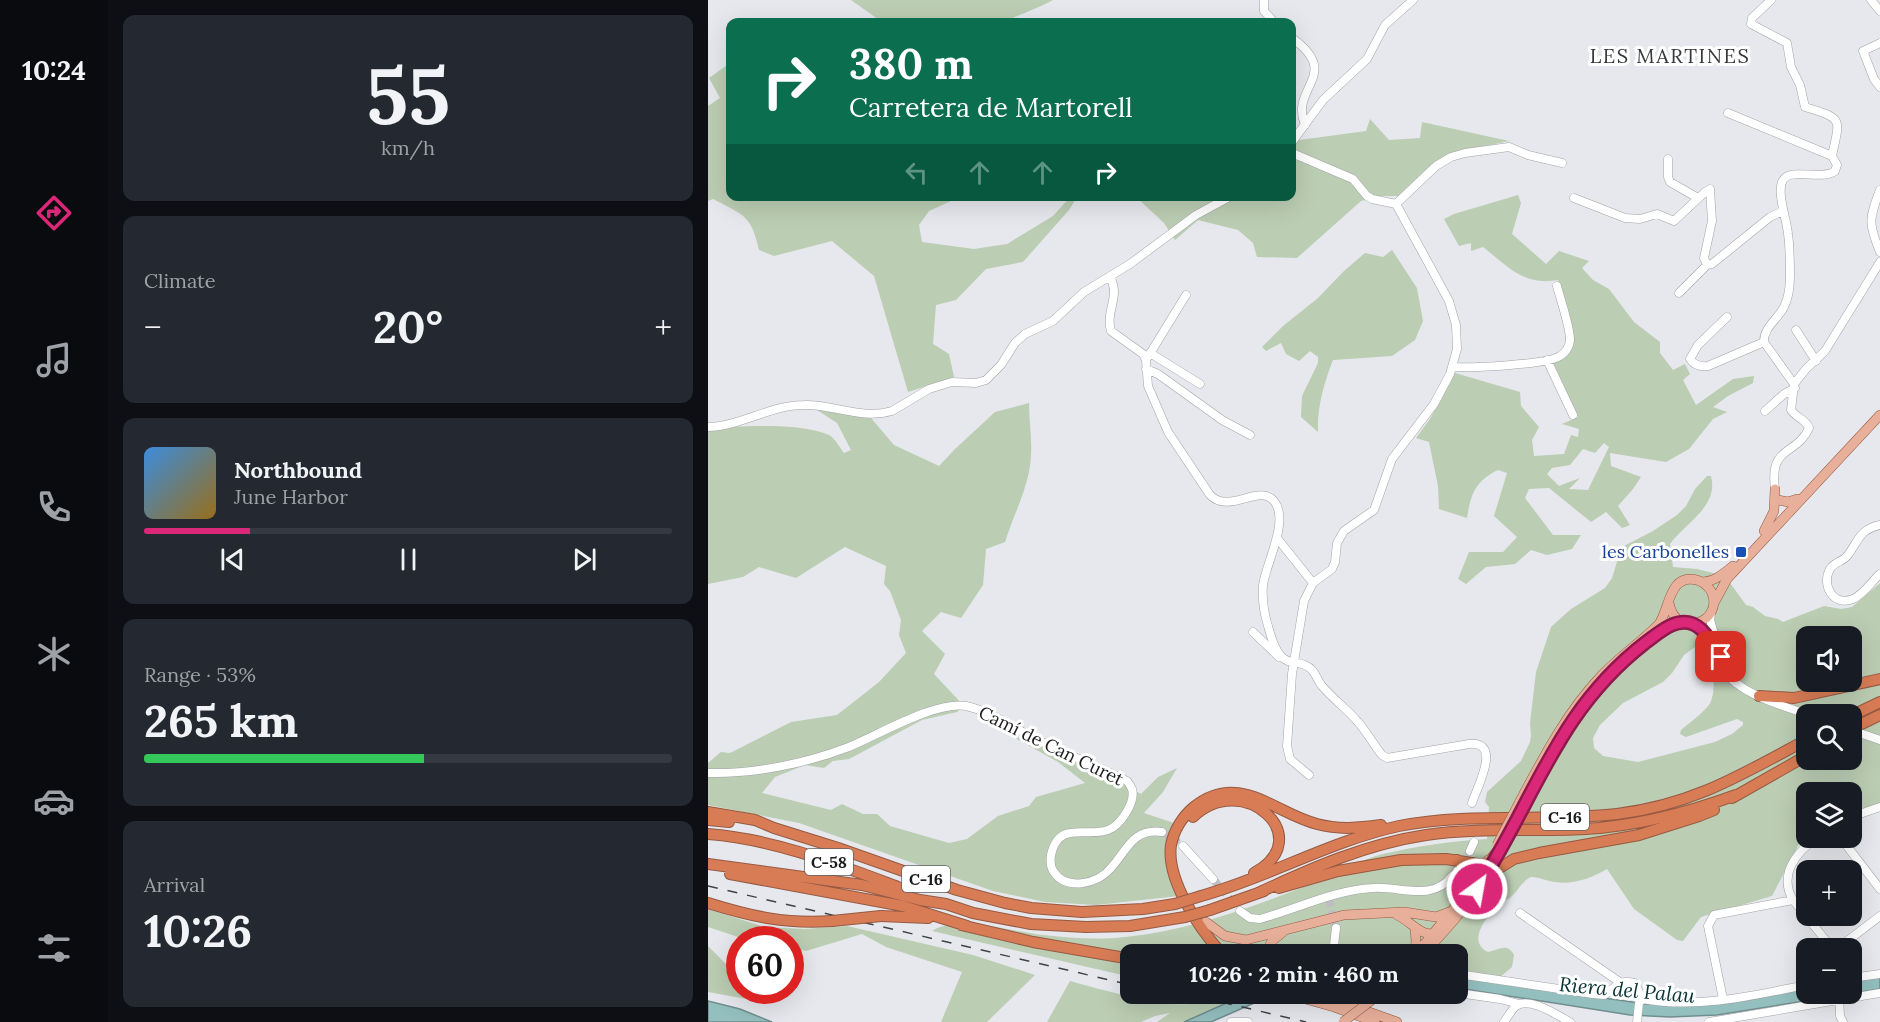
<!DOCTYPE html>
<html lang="en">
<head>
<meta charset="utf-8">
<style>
	body { margin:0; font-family:Lora,serif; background:#242831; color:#f1f3f6; height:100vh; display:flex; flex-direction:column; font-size:22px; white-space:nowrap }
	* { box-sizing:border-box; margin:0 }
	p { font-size:20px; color:#9ea1a6 }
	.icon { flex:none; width:33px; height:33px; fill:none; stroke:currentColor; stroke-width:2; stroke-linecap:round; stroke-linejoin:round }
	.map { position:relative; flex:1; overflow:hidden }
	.details { display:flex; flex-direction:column; gap:15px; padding:15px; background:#0d0f14; width:600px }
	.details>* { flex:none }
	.top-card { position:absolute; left:18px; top:18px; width:570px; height:183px; border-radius:12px; box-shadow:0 6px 24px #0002; background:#0b6e4f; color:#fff; overflow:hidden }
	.controls { position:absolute; left:1088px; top:626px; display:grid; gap:12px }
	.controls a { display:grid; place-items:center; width:66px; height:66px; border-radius:12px; background:#171b24; box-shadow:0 6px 24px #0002; font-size:30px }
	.speed { position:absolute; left:18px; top:926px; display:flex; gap:12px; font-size:30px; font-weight:700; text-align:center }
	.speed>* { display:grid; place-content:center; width:78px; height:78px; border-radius:50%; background:#171b24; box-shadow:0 6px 24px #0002; line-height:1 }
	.speed .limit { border:9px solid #d22; background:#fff; color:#111 }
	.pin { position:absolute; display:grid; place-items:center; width:51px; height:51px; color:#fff; margin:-26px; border-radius:12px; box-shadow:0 3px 9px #0006 }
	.me { position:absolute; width:66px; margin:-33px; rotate:32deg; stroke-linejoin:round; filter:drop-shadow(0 0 4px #0008) }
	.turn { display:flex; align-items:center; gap:21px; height:126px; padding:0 24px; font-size:27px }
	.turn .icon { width:78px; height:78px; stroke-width:2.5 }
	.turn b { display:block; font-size:42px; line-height:51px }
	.lanes { display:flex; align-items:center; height:57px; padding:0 24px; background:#0003; justify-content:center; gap:30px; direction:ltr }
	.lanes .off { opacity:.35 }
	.big { font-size:45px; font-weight:700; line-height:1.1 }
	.details .widget { flex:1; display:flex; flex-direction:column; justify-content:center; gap:9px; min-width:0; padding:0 21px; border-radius:12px; background:#242831 }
	.details .dial { align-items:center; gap:0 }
	.dial b { font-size:78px; line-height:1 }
	.song { display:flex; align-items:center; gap:18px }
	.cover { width:72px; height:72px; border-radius:9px; background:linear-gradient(135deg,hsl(210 70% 55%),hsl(40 70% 35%)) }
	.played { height:6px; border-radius:3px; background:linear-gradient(90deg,#db2777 20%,#363941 20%) }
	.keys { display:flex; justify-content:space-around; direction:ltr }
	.heat { display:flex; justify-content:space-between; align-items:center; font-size:33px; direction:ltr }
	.charge { height:9px; border-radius:4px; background:linear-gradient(90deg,#34c759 53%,#363941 0) }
	.trip { position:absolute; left:412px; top:944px; width:348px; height:60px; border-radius:12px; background:#171b24; box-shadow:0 6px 24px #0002; font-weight:700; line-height:60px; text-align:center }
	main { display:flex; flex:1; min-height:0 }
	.menu { display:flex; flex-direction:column; width:108px; justify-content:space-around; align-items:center; background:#090b0e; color:#9ea1a6 }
	.menu .icon { width:42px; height:42px }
	.menu .active { color:#db2777 }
	.menu b { font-size:27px; color:#f1f3f6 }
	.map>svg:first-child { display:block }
</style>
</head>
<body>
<main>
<nav class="menu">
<b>10:24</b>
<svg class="icon active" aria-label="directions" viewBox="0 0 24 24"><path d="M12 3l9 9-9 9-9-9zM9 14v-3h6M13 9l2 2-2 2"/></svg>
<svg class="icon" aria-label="music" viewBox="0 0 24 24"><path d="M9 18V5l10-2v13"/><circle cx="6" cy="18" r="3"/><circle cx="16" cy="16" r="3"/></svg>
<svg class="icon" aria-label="phone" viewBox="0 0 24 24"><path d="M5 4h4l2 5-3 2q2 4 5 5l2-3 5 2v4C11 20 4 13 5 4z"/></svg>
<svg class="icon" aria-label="climate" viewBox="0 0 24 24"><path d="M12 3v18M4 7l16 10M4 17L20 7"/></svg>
<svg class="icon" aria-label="car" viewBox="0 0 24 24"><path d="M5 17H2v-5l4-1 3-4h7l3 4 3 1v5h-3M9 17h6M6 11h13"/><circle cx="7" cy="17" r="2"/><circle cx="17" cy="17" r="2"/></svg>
<svg class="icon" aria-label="filters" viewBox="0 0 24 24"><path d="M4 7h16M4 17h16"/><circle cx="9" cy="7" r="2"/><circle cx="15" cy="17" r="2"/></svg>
</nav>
<section class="details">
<div class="widget dial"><b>55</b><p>km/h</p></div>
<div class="widget"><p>Climate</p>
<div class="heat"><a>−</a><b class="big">20°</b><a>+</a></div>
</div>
<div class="widget">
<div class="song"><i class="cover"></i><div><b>Northbound</b><p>June Harbor</p></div></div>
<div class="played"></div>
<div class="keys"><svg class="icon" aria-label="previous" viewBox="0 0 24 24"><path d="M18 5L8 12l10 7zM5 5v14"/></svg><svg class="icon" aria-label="pause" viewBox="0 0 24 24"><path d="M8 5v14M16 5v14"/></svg><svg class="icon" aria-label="next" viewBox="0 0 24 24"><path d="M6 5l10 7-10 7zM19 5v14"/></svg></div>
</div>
<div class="widget"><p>Range · 53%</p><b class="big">265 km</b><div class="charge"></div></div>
<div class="widget"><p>Arrival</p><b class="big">10:26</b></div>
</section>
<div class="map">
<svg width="1172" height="1022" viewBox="0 0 1172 1022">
	<rect width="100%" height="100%" fill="#e6e8ed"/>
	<path fill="#bbcdb3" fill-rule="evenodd" d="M143 0H345C329 9 312 14 296 22H171L167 17Z
		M22 63V196L252 197 221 211 211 225 214 242 266 249 299 244 345 216 362 197H369L361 210 315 262 278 269 248 300 228 305 225 344 241 354 246 377 200 392 166 276 124 241 66 256 51 250C43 214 35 215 5 199L0 201V106L12 98 1 78Z
		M662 119 681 140 712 138 714 122 801 141 745 153 713 174 690 196H674L653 201 589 258 549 257 545 243 530 230 490 220 467 240 456 223 428 197 584 196V134L591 140 658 131Z
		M810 195 813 203 804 234 838 264 851 251 881 261 874 268 885 280 901 289 926 322 952 342V353L965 370 977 364 982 374 975 380 988 405 1025 379 1046 376 1045 383 1020 396 1005 407 1019 412 1005 419 981 449 958 462 902 453 903 466 933 477 925 489 910 506 922 525 914 528 898 512 883 522 841 488 821 489 817 498 845 535H873L864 549 839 555 823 550 807 564 778 567 758 584 750 579 761 552H795L809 537 786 516 799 473 790 470C767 481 763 494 759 518L731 509 730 486 721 442 708 438 722 419 747 373 812 392 813 406 831 427 824 440 826 456 856 454 863 435 870 437 871 429 854 424 870 417 845 362 860 355 865 341 850 280C815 286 801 267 775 247L763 251V243L751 246 736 219 746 214ZM896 443 901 447 880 490 861 489 872 478 851 486 839 474 844 468 862 465 875 449 887 453Z
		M684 250 709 288 715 321 707 340 684 356 625 360C616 383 609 407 610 432L593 417 594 396 610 363V357L602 351 591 361 578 354 573 343 558 351 554 347 575 326 610 298 636 271 657 253 675 257Z
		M321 403C321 420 324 438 323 455 322 485 306 513 297 542L278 549 275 585 253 618 233 612 214 631 237 654 226 674 256 706 249 712 214 720 141 759 125 761 116 768 97 765 67 777 54 793 123 810 134 804 155 814H169L182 826 241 843 259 839 290 816 321 806 328 797 377 783 350 762 293 730 297 723 334 739 433 794 450 777 469 768 455 792 436 813 466 823C453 848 465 870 471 896L388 905 337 902 285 891 91 823 0 805V763L13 752 22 753 83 722 129 715 171 682 198 653 191 635 193 620 182 591 176 584 178 566 137 547 88 578 51 567 35 577 0 584V429C31 426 93 422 121 435 127 438 132 448 136 453L143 450 129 423 109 410 163 418 186 445 231 466 247 449 287 412Z
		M999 476H1003C1011 507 977 523 962 544L965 567 989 569 1017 576 1038 605 1045 607 1057 616 1070 619 1075 622 1116 606 1133 609 1144 607 1172 583V804L1143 817V792H1098V836L1094 838 1064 896 993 917 975 941 969 940 926 909 899 869C884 878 865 885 847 882 838 881 832 877 823 877 813 882 810 891 803 897 799 901 794 901 790 905 779 916 758 942 780 952 791 950 799 942 806 955L804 967 791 978 750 977V954H423V977L224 931C252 914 304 932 335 935 361 938 390 940 417 937 484 930 550 905 613 880 633 872 654 859 675 854 709 846 745 841 779 839L781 807 777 802 779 792 813 761 822 742 823 736 822 723 828 672 843 627 863 609 897 588 904 578 912 552 916 546 945 531 969 515 978 506 987 489ZM1098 636H1143V681H1098ZM990 645 997 647C1006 658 1009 694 1001 705 994 714 982 722 973 730L972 734 978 737 1029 719 1035 722V725L1024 734 1007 742 930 762 895 756 886 748 885 738 892 725 915 703 955 682 964 673 976 655ZM1098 714H1143V759H1098Z
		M0 909 57 927 97 929 139 926 265 955 327 975 279 1022H233L254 972 178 947 154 934 98 951 83 947 82 939H36L0 927Z
		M0 946 31 977 32 990H42L44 1000 0 992Z
		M362 981C384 987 470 1012 485 1002L489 1003 491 993H541L476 1022H449L462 1013 447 1016 433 1022H339Z"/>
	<path fill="#94bfbf" stroke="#708e8e" stroke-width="1.5" d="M750 977 938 1004H1006L1098 989V993H1143V982L1172 977V989L1009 1015 962 1017 922 1015 750 988Z
		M541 993H613L553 1000 503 1022H476Z
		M0 1001 32 1009 64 1022H0Z"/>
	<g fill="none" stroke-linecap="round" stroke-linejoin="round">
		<path stroke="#bdbfc3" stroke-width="8" stroke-dasharray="8 4" stroke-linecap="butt" d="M454 832 475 846
			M744 876 762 851
			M505 879 527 905
			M621 899 628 928"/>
		<g stroke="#a1a3a7" stroke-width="9">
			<path id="minor" d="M556 0V11L566 22
				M1063 0 1044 18 1043 24 1079 43 1083 67 1092 85 1097 107C1136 119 1132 118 1124 156L1129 165 1127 171C1114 181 1083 167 1075 180 1068 192 1079 220 1080 234 1082 248 1082 262 1082 276 1082 286 1081 297 1076 307 1070 319 1055 328 1056 342L1086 384 1083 410C1088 418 1098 419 1101 428 1089 456 1061 444 1067 489
				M1163 0 1172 11
				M584 38C635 75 581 87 597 125
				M1172 43 1155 51 1166 79 1172 87
				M1020 113 1124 156
				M584 142 615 100 659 59 677 25 705 0
				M584 153 645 179 659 196 664 199 688 204 741 301 748 325 749 349 742 374 726 404 684 459 666 510 636 531 629 543 627 562 624 569 605 583 596 601 584 674 579 746 582 759 601 775
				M960 159V177L962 182 990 198
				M1172 190C1161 219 1160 223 1172 252
				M866 198 917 218 932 219 949 214 966 221 997 192 1002 189 1004 221 996 258 999 265
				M688 204 728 166 743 157 757 153 801 147 820 155 854 163
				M402 277C413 297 397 311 403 331L435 354 438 360 440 386 460 432 502 495C522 515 551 483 566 501 582 520 558 563 555 585 554 598 556 613 560 626 563 637 568 656 580 661 589 664 597 662 605 671 608 675 610 681 614 686 625 699 639 709 650 722 659 732 665 744 674 755L679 758 761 744C795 741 769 787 764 803
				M971 293 999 265 1004 264 1062 217 1075 211
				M1019 317 990 345 982 359C986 365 992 367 1000 366L1056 342
				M1088 330 1108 361
				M442 353 492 384
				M438 360 478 295
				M839 360 865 415
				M744 367C762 368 839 365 852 356 857 353 861 347 862 341 863 330 852 298 849 286
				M438 369 450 374 514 420 542 435
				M1086 384 1098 369 1117 351 1172 262
				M1057 411 1076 394 1087 388
				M0 427C33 426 63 405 96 405 125 404 154 420 184 411L221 389 244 382 268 383 278 380 293 365 307 343 317 334 345 321 376 292 422 264 488 215 523 196
				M1172 525C1151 530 1151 540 1140 555 1135 562 1126 562 1122 569 1113 585 1125 607 1145 599 1155 595 1164 581 1172 574
				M569 538 605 583
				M1003 612 1002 620 1012 655
				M985 624C1007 640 1002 651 1015 670 1032 694 1072 705 1098 714
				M545 632 571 657
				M1143 730 1172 740
				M0 773C45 774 96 764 138 748 169 736 226 701 258 706 282 711 306 728 328 739 358 754 389 766 419 781 420 782 423 787 424 789 428 802 412 826 400 830 377 838 351 820 343 855 342 862 342 867 346 872 358 891 389 884 402 869 419 851 424 828 454 832
				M1143 817 1172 807
				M1132 837 1172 889
				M475 846 505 879
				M762 851 766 842
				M1085 900C1070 874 1088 853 1109 837
				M532 911 542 918 552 919C589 909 626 890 665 888 692 886 725 902 744 876
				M812 913 913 983
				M1130 948 1172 916
				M625 954 628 928
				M750 974 885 994 896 995C910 987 909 979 927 983L934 999
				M1143 978 1172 974
				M750 993 792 999 811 1004
				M1131 993 1132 1016 1135 1022
				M934 999C989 1009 1044 996 1098 985
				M1015 999 1000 926 1006 915 1085 900 1124 948
				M523 1022H540
				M796 1022C800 1017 803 1010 808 1006 822 996 850 1016 862 1022
				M929 1022 931 1003 934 999
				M1001 1022 1172 993"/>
		</g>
		<g stroke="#965a42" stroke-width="10">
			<path id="major" d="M1070 500 1080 502 1089 499
				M1056 531 1066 511 1067 489
				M993 582C1006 582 1015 574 1025 566
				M1006 603 1019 579 1172 415
				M943 639 959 627 974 622
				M811 803C835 758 858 713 893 676 911 657 933 642 951 624 962 608 961 573 989 580 995 582 1000 586 1003 591 1018 621 968 641 961 603
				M689 915C703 921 713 938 729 933
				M498 922 517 936 538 940 636 915 696 912 728 917 744 911
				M724 945 747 919 773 883
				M557 954 564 941 575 932
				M706 954 708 942 707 927
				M708 954 752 901 780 860
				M576 993 626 1007 667 1022
				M608 993 689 1022"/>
		</g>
		<g stroke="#965a42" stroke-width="12">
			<path id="highway" d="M1051 696 1086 698 1172 679
				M1143 716 1172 702
				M1143 729 1172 715
				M1024 798 1098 756
				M0 812 47 820 66 828 130 848 249 890 297 903 323 908 374 912 435 909 467 904
				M485 817C535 769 611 838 546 873
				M0 820 21 822
				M0 834C66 839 129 864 190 887
				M749 860C759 867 763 874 762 886
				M0 864 154 885 212 900 238 904 265 913 323 924 378 927 422 926 477 917
				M22 874 195 906 259 926
				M571 888 630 871 693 860 738 859 776 865 782 861 795 845
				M769 889 785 872 806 859 831 853 931 835 991 816 1006 810
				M550 893C604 868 658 844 718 835 771 827 824 832 877 829 930 826 979 813 1028 795
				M493 896C561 877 622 841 691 826 762 812 836 822 909 814 984 805 1033 775 1098 740
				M0 903C45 917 77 924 124 921
				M502 910 556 891
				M173 916 220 918
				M253 925 325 942 423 959
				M514 954C491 928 458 880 463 845 466 830 475 816 486 807 531 771 566 813 609 824 631 830 651 828 673 825"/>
		</g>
		<use href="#minor" stroke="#fff" stroke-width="8"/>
		<use href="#major" stroke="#e8b09a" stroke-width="9"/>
		<use href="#highway" stroke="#d87c56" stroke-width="10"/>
		<path stroke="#414344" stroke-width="1.5" stroke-dasharray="10 10" stroke-linecap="butt" d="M0 886 423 985
			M458 993 481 999
			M475 993 598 1022"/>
		<g stroke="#965a42" stroke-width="10" stroke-linecap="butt">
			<path id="major-bridge" d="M789 845 811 803
				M635 1022 673 993"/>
		</g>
		<g stroke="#965a42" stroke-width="12" stroke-linecap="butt">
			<path id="highway-bridge" d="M467 904 493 896
				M477 917 502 910
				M124 921 173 916"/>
		</g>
		<use href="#major-bridge" stroke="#e8b09a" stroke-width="9"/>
		<use href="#highway-bridge" stroke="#d87c56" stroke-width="10"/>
	</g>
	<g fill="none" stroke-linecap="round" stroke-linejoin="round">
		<g stroke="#8e194d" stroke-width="15">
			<path id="route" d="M769 889C827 800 848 712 937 643 951 633 967 617 985 624 1001 631 1006 651 1012 665L1013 657"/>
		</g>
		<use href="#route" stroke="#db2777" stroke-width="10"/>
	</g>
	<rect fill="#1a4fb4" stroke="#fff" stroke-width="2" x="1027" y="546" width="12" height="12" rx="3"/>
	<g text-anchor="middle" stroke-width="6" stroke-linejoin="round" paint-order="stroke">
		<g fill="#fff" stroke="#5f6061" stroke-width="1.5">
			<rect x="833" y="804" width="48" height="26" rx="4.5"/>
			<rect x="97" y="849" width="48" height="26" rx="4.5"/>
			<rect x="194" y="866" width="48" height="26" rx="4.5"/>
		</g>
		<g font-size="16" font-weight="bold" fill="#1b1c1d">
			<text x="857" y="823">C-16</text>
			<text x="121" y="868">C-58</text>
			<text x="218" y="885">C-16</text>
		</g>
		<g font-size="18" fill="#164399" stroke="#fff" text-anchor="end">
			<text x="1021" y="558">les Carbonelles</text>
		</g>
		<g font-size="18" fill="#1b1c1d" stroke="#fff">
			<text transform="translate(343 746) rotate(26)" y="6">Camí de Can Curet</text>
		</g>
		<g font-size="20" letter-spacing="1.5" fill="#36383b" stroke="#fff">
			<text x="962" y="63">LES MARTINES</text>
		</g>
		<g font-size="20" font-style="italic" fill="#063334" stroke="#fff">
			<text transform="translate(919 990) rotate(5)" y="7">Riera del Palau</text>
		</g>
	</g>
</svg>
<div class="controls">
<a><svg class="icon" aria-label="sound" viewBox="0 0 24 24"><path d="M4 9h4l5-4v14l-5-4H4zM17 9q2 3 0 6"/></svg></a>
<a><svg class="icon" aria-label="search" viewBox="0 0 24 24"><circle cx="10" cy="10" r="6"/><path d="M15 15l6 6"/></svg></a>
<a><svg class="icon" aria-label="layers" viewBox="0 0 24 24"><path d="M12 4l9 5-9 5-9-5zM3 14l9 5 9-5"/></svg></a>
<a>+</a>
<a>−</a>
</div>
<div class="speed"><div class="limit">60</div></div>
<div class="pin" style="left:1013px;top:657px;background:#d93025"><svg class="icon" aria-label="arrive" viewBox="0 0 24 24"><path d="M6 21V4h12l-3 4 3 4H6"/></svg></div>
<svg class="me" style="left:769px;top:889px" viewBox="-20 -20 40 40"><circle r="17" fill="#db2777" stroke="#fff" stroke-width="3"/><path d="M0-11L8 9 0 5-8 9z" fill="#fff"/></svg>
<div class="trip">10:26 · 2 min · 460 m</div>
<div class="top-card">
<div class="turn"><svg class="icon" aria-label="right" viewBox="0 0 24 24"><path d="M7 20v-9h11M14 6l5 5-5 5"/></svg><div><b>380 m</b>Carretera de Martorell</div></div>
<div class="lanes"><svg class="icon off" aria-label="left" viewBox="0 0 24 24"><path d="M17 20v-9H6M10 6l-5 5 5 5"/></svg><svg class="icon off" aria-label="ahead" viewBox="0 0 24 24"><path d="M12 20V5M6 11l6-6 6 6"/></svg><svg class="icon off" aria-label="ahead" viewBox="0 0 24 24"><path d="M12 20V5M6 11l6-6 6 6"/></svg><svg class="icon" aria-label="right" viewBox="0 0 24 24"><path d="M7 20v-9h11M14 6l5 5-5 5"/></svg></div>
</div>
</div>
</main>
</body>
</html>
